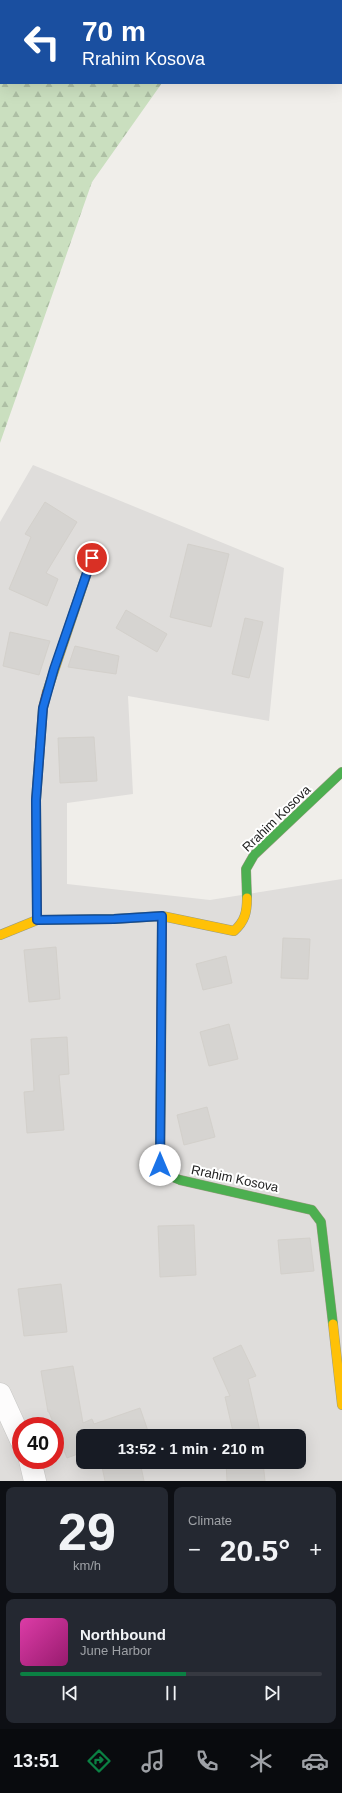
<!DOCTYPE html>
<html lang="en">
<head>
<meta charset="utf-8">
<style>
	body { margin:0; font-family:Arial,sans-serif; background:#242831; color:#f1f3f6; height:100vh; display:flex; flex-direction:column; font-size:15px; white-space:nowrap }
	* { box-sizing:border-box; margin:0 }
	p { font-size:13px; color:#9ea1a6 }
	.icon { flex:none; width:22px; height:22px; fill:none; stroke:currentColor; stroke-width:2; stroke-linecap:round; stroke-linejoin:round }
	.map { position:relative; height:1481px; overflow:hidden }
	.drawer { display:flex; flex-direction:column; gap:6px; padding:6px; background:#0d0f14; flex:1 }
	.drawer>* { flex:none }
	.top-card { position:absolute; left:0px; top:0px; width:342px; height:84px; box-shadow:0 4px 16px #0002; background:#1a4fa0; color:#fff; overflow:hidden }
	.speed { position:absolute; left:12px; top:1417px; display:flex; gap:8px; font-size:20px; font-weight:700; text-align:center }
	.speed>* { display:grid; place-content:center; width:52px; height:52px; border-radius:50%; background:#171b24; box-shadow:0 4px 16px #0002; line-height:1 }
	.speed .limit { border:6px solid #d22; background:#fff; color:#111 }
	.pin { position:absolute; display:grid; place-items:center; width:34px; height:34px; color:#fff; margin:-17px; border:2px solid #fff; border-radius:50%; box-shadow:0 1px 4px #0007 }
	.me { position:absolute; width:44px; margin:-22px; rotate:0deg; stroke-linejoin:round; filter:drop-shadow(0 0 3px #0008) }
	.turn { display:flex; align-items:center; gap:14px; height:84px; padding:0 16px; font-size:18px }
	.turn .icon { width:52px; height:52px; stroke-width:2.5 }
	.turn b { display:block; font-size:28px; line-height:34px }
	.big { font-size:30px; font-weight:800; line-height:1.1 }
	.drawer .widget { flex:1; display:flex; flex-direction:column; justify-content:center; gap:6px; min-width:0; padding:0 14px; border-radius:8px; background:#242831 }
	.drawer .dial { align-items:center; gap:0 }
	.dial b { font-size:52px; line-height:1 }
	.song { display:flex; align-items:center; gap:12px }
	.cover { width:48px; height:48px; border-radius:6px; background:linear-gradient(135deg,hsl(320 70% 55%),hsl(320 70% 35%)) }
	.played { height:4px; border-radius:2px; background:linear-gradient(90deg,#0b8043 55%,#363941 55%) }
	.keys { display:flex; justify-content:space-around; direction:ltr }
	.heat { display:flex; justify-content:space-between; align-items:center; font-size:22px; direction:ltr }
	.drawer .tiles { flex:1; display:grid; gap:6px; grid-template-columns:1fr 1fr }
	.widget:last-child { grid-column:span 2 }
	.trip { position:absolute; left:76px; top:1429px; width:230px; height:40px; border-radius:8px; background:#171b24; box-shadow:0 4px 16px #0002; font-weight:800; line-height:40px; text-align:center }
	.menu { display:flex; height:64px; justify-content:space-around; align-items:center; background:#090b0e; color:#9ea1a6 }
	.menu .icon { width:28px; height:28px }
	.menu .current { color:#0b8043 }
	.menu b { font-size:18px; color:#f1f3f6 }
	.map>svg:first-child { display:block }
</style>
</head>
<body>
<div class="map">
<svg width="342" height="1481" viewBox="0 0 342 1481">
	<defs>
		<pattern id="forest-firs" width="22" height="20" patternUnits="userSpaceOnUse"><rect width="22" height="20" fill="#cadfbf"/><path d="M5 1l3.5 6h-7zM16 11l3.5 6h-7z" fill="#adbfa4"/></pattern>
	</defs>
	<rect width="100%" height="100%" fill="#f0eeea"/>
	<path fill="#dfdddb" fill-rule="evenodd" d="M33 465 284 568 269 721 128 696 133 794 67 803V884L210 900 342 879V1481H0V522ZM21 1426H55V1460H21ZM83 1436H299V1462H83Z"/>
	<path fill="url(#forest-firs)" d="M0 0H221L1 1V83H162L92 182 0 443Z"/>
	<path fill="#d6d4d1" stroke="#d3d0cb" d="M45 502 77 522 46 573 58 579 47 606 9 589 31 537 25 534Z
		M188 544 229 554 211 627 170 617Z
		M126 610 167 634 157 652 116 628Z
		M245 618 263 622 249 678 232 674Z
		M10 632 50 641 39 675 3 666Z
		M75 646 119 656 116 674 68 667Z
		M94 737 97 781 60 783 58 738Z
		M283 938 310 939 308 979 281 978Z
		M56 947 60 999 29 1002 24 950Z
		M226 956 232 983 203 990 196 964Z
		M229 1024 238 1059 209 1066 200 1032Z
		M67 1037 69 1074 59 1075 64 1130 27 1133 24 1092 34 1091 31 1039Z
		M207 1107 215 1137 184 1145 177 1115Z
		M194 1225 196 1275 160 1277 158 1226Z
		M310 1238 314 1271 281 1274 278 1240Z
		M61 1284 67 1332 24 1336 18 1289Z
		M241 1345 256 1376 248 1379 261 1436H234L225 1397 230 1396 213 1358Z
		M73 1366 83 1423 92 1419 94 1424 140 1408 149 1434 143 1436H83V1452L67 1458 49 1412H48L41 1371Z
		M101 1462H140L144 1481H105Z
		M226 1462H263L265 1481H227Z"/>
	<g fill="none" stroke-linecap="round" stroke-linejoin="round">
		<g stroke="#c8c8c6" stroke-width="23">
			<path id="street" d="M0 1394 21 1440
				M30 1460 35 1481"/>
		</g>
		<g stroke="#999b80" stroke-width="10">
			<path id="fast" d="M247 898 246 869 254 855 342 772
				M161 1071 160 1165 168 1175 180 1180 312 1210 321 1222 333 1324"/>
		</g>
		<g stroke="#999b80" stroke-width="10">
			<path id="slow" d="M47 692 92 558
				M0 935 37 920 114 919 162 916 234 931C245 921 247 912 247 898
				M333 1324 342 1405"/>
		</g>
		<g stroke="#999b80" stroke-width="10">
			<path id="jam" d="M37 920 36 800 43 708 47 692
				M161 1071 162 916"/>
		</g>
		<use href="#street" stroke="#fdfcfc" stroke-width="22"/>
		<use href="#fast" stroke="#4caf50" stroke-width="9"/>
		<use href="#slow" stroke="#ffc107" stroke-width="9"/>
		<use href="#jam" stroke="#c62828" stroke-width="9"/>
	</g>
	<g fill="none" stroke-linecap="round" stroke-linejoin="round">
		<g stroke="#114b97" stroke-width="10">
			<path id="route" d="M92 558 54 669 43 708 36 800 37 920 114 919 162 916 160 1165"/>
		</g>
		<use href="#route" stroke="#1a73e8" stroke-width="7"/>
	</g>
	<g text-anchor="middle" stroke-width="4" stroke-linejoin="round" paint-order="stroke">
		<g font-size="13" fill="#212121" stroke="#fff">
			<text transform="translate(276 818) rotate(-44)" y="5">Rrahim Kosova</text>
			<text transform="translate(235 1178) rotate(12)" y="5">Rrahim Kosova</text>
		</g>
	</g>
</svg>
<div class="speed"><div class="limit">40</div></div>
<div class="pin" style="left:92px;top:558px;background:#d93025"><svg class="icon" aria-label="arrive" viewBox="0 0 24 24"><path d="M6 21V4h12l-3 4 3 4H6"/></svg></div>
<svg class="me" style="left:160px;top:1165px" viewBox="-20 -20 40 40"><circle r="19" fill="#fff"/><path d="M0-13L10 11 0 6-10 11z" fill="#1a73e8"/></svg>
<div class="trip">13:52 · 1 min · 210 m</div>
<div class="top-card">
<div class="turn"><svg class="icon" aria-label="left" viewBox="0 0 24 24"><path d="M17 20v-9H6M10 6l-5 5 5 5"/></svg><div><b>70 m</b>Rrahim Kosova</div></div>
</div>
</div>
<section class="drawer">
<div class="tiles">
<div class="widget dial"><b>29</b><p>km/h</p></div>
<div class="widget"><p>Climate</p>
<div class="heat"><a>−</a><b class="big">20.5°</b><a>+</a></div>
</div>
<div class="widget">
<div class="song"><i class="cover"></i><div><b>Northbound</b><p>June Harbor</p></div></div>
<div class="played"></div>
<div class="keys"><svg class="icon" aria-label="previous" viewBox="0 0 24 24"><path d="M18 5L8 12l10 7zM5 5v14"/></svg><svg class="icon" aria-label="pause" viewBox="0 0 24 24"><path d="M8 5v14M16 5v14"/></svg><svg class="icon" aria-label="next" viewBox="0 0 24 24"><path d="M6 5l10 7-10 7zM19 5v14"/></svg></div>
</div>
</div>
</section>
<nav class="menu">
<b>13:51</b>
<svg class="icon current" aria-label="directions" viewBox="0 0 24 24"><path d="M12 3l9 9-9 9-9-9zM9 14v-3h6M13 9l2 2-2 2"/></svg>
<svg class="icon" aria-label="music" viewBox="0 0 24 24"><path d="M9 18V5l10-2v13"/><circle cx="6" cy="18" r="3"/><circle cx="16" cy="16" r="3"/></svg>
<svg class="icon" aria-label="phone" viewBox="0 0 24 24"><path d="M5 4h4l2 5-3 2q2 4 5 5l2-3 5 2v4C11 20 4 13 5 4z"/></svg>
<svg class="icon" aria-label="climate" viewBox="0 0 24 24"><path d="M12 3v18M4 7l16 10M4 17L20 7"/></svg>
<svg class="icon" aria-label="car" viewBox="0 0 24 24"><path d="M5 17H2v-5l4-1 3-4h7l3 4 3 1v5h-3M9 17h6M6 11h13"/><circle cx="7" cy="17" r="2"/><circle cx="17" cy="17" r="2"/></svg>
</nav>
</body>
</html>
